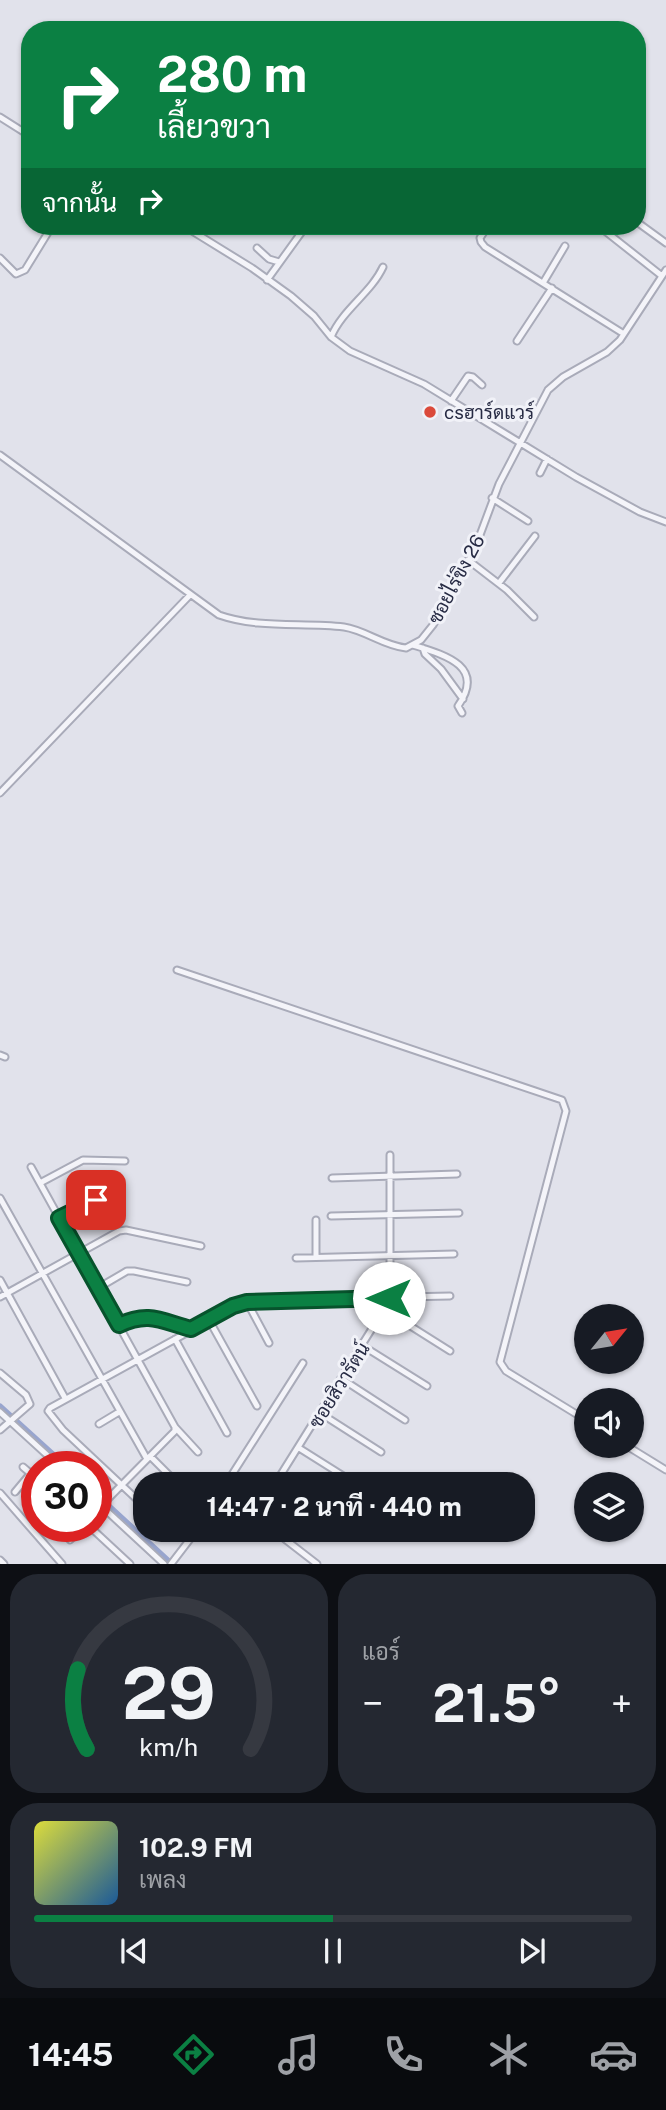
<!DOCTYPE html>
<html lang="th">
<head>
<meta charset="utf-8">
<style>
	body { margin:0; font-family:"Public Sans",Sarabun,sans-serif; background:#242831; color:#f1f3f6; height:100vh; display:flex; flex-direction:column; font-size:26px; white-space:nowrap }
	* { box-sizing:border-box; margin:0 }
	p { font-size:23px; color:#9ea1a6 }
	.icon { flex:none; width:38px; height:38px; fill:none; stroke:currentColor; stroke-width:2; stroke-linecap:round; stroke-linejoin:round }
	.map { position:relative; height:1564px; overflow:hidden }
	.drawer { display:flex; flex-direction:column; gap:10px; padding:10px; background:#0d0f14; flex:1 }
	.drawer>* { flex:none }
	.hud { position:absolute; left:21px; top:21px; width:625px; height:214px; border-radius:28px; box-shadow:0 2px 5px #0004; background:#0b8043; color:#fff; overflow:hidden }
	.needle { width:46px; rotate:60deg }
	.controls { position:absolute; left:574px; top:1304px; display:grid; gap:14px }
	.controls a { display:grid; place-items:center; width:70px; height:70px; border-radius:50%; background:#171b24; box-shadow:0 2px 5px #0004; font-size:35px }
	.speed { position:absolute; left:21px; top:1451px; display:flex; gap:14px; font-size:35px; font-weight:700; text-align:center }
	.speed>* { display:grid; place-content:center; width:91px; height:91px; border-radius:50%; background:#171b24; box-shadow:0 2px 5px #0004; line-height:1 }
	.speed .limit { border:10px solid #d22; background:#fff; color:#111 }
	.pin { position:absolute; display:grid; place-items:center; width:60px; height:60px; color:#fff; margin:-30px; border-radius:14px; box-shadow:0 4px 10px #0006 }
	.me { position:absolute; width:77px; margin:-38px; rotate:270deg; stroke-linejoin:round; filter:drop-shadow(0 0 5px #0008) }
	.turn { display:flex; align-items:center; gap:24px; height:147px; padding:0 21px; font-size:32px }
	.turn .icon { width:91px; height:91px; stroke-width:2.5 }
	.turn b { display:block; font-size:49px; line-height:60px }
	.then { display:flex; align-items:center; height:66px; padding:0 21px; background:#0003; gap:14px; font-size:26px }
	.big { font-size:52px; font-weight:700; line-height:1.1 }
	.drawer .widget { flex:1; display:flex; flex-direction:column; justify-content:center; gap:10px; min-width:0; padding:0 24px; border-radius:28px; background:#242831 }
	.drawer .dial { align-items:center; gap:0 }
	.dial svg { height:182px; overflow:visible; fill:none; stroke:#363941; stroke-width:7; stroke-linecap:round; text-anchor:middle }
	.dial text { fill:#f1f3f6; stroke:none }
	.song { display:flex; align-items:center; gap:21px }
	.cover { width:84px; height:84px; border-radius:10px; background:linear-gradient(135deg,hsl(60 70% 55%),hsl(210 70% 35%)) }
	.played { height:7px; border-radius:4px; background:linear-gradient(90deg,#0b8043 50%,#363941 50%) }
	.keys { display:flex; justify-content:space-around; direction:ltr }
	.heat { display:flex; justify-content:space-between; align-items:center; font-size:38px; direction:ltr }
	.drawer .tiles { flex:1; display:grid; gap:10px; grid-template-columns:1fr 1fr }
	.widget:last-child { grid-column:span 2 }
	.trip { position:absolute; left:133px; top:1472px; width:402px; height:70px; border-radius:28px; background:#171b24; box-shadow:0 2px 5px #0004; font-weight:700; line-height:70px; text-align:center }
	.tabs { display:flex; height:112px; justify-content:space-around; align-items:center; background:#090b0e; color:#9ea1a6 }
	.tabs .icon { width:49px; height:49px }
	.tabs .on { color:#0b8043 }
	.tabs b { font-size:32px; color:#f1f3f6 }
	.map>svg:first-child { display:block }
</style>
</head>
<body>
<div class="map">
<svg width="666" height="1564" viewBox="0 0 666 1564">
	<rect width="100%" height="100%" fill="#e1e2eb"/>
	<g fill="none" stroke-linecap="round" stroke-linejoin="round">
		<path stroke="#98a5ce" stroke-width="7" d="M0 1407 65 1466
			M96 1495 171 1564"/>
		<g stroke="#a9abb9" stroke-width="9">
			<path id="street" d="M0 117 30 136
				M637 222 666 243
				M184 226 252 268 291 296 314 316 331 337 350 351 424 384 576 477 640 512 666 522
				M488 226 480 238 481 242 485 247 624 334
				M605 231 662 276
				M257 248 269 259 279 262
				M0 258 16 274 25 270 52 226
				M267 280 306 226
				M543 283 565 246
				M331 337C342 310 371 293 383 267
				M517 341 552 288
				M451 401 468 376 473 377 482 385
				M0 455 219 615C259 629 303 622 344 627 365 630 384 646 406 648L421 640 433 625 474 551 499 484 548 390 563 377 607 352 620 340 666 270
				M540 473 547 459
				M492 498 528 521
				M468 560 507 590 534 617
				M499 583 535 536
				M413 645C445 655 486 666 458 706L462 713
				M423 648 425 654 441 669 463 699
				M0 793 190 595
				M177 970 562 1100 566 1111 500 1362 506 1371 586 1420
				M0 1055 5 1057
				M31 1167 175 1427 198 1452
				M332 1178 457 1174
				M40 1183 83 1160 125 1161
				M0 1198 147 1459
				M331 1216 459 1213
				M59 1218 90 1201H112
				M316 1220V1257
				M296 1258 454 1254
				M0 1280 65 1398
				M98 1288 127 1271H134L187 1282
				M0 1297 119 1231 126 1230 201 1246
				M247 1302 269 1343
				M385 1310 450 1351
				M209 1320 257 1406
				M119 1325C149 1311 161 1321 191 1329
				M175 1339 227 1433
				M363 1346 427 1386
				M0 1373 26 1395 30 1404 0 1430
				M342 1379 405 1420
				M0 1412 59 1466
				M320 1413 381 1452
				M99 1424 119 1412
				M627 1446 666 1470
				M299 1448 353 1482
				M150 1456 178 1484
				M23 1467 37 1479
				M226 1484 303 1363
				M275 1484 388 1303 390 1286V1155
				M15 1492 30 1474
				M0 1493 62 1564
				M96 1501 164 1564
				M145 1507 63 1430 48 1411 50 1408 241 1303 263 1300 450 1296
				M96 1511 170 1436 175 1431V1427
				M89 1526 130 1564
				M273 1530 317 1564
				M70 1540 83 1526
				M0 1560 4 1564
				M171 1564 197 1530"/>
		</g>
		<use href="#street" stroke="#f4f4f9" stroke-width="5"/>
	</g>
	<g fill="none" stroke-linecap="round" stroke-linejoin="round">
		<g stroke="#07532c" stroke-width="18">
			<path id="route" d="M96 1200 59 1218 119 1325C149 1311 161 1321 191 1329L233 1306 247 1302 389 1298"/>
		</g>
		<use href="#route" stroke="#0b8043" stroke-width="12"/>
	</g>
	<circle fill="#db4a3b" stroke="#f1f2f8" stroke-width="2.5" cx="430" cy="412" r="7"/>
	<g text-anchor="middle" stroke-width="6" stroke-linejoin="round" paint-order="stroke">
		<g font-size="19" fill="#272b44" stroke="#f1f2f8" text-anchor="start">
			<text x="444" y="419">csฮาร์ดแวร์</text>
		</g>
		<g font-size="19" fill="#272b44" stroke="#f1f2f8">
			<text transform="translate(456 579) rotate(-62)" y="7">ซอยไร่ขิง 26</text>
			<text transform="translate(339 1385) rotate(-58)" y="7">ซอยสิวารัตน์</text>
		</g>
	</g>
</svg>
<div class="controls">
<a><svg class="needle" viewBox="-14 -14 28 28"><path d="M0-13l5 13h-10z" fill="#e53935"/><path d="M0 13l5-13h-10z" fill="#9ea1a6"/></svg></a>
<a><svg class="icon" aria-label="sound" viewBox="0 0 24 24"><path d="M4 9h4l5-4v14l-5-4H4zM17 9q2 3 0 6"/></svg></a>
<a><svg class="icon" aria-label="layers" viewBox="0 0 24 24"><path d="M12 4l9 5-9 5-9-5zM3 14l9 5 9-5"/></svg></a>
</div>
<div class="speed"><div class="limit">30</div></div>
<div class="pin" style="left:96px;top:1200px;background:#d93025"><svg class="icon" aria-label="arrive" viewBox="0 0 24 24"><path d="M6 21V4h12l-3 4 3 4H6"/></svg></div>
<svg class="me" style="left:389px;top:1298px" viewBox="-20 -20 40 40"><circle r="19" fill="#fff"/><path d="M0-13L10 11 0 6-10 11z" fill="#0b8043"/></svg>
<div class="trip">14:47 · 2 นาที · 440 m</div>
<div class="hud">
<div class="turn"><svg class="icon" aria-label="right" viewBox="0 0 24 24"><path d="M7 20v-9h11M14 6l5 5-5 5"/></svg><div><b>280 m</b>เลี้ยวขวา</div></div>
<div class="then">จากนั้น<svg class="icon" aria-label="right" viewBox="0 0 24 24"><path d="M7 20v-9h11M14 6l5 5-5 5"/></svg></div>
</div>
</div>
<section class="drawer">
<div class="tiles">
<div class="widget dial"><svg viewBox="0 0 100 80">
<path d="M14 69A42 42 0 1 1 86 69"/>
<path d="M14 69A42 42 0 0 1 10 34" stroke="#0b8043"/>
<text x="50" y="56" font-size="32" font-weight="700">29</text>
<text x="50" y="72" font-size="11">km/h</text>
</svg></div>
<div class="widget"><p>แอร์</p>
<div class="heat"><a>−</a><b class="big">21.5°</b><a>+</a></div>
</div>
<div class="widget">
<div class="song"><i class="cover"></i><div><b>102.9 FM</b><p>เพลง</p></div></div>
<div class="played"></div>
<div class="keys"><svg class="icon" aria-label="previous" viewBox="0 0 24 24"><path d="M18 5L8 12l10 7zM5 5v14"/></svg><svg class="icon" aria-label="pause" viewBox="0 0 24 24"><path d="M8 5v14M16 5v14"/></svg><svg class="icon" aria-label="next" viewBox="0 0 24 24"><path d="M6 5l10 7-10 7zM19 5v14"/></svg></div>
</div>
</div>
</section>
<nav class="tabs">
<b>14:45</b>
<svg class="icon on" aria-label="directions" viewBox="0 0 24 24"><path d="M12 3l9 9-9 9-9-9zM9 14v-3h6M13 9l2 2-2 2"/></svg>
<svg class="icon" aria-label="music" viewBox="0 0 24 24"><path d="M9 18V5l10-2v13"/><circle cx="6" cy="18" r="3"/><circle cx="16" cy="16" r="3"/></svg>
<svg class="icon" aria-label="phone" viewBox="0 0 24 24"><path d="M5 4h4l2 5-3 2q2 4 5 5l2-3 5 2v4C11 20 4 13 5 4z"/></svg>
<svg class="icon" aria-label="climate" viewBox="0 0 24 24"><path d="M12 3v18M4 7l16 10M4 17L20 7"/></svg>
<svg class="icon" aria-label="car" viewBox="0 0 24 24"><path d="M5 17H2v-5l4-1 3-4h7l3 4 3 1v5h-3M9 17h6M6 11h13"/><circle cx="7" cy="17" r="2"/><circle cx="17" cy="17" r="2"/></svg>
</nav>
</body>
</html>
